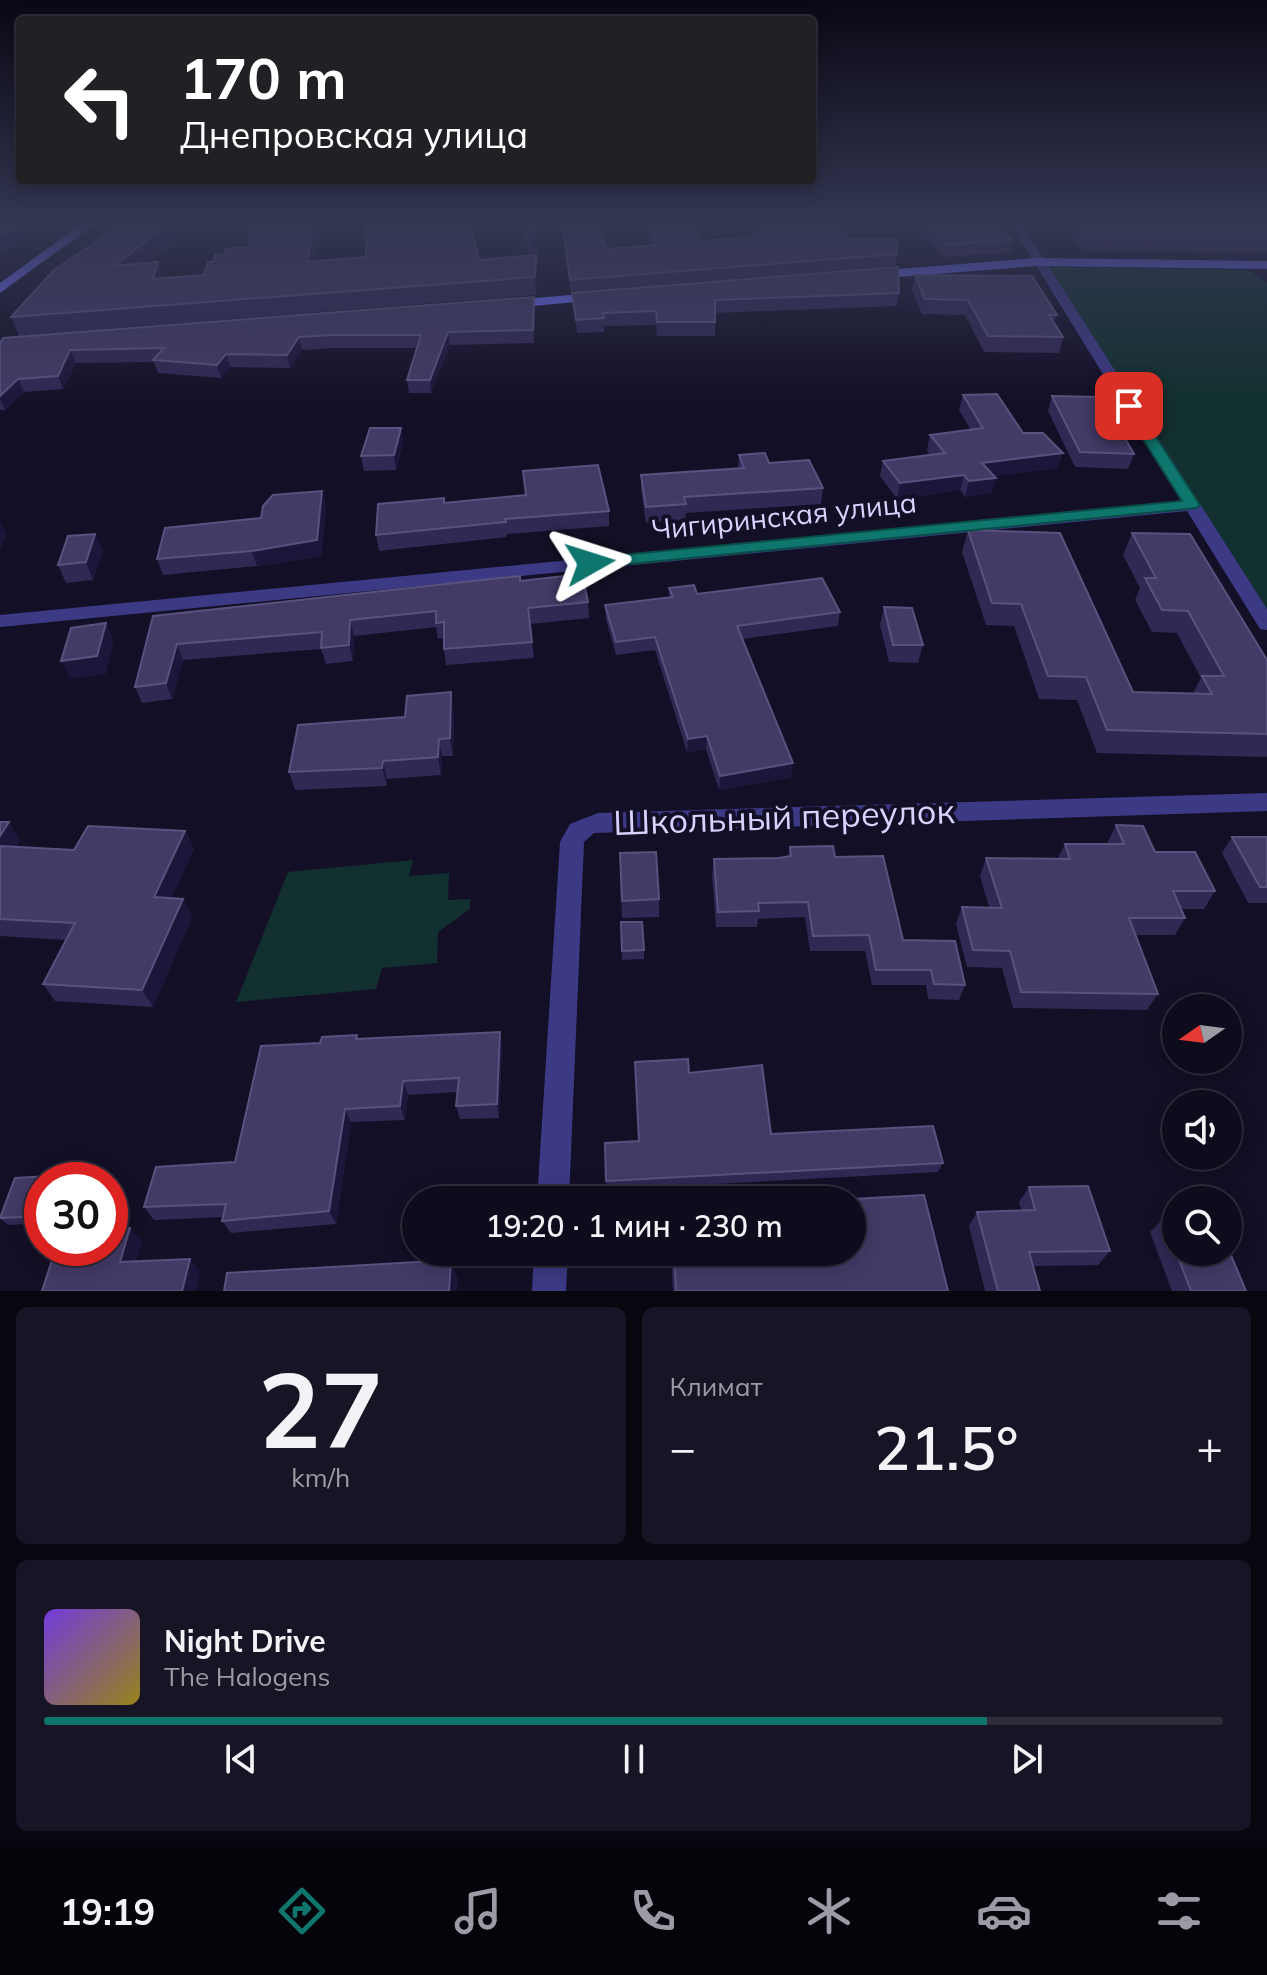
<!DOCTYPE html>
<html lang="ru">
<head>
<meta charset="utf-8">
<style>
	body { margin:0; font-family:Mulish,sans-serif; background:#171425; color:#f1f3f6; height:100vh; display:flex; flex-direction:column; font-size:30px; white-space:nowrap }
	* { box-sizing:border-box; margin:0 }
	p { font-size:26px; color:#9b9ba3 }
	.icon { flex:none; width:44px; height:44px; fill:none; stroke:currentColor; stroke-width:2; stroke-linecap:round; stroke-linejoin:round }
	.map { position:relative; height:1291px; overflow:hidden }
	.sheet { display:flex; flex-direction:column; gap:16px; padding:16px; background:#08060f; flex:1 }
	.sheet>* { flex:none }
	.top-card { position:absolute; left:16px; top:16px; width:800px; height:168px; border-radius:8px; box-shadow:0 4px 20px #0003,0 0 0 2px #2e2b3b; background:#202124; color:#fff; overflow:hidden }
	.needle { width:52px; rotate:256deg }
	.fabs { position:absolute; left:1162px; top:994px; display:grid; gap:16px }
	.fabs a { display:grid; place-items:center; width:80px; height:80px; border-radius:50%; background:#0e0b1c; box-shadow:0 4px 20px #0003,0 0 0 2px #2e2b3b; font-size:40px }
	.speed { position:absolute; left:24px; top:1162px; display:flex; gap:16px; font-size:40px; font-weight:700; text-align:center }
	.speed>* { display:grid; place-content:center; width:104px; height:104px; border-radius:50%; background:#0e0b1c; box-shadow:0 4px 20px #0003,0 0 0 2px #2e2b3b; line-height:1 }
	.speed .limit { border:12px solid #d22; background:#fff; color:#111 }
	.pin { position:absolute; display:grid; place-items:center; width:68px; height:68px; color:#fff; margin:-34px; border-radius:16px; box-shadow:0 4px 12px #0006 }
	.me { position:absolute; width:88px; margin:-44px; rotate:84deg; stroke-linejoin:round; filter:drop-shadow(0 0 6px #0008) }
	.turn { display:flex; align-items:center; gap:28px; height:168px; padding:0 32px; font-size:36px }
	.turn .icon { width:104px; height:104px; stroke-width:2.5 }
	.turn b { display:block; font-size:56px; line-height:68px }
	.big { font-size:60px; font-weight:600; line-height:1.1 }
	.sheet .card { flex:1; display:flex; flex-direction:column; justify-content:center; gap:12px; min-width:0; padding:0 28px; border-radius:12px; background:#171425 }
	.sheet .dial { align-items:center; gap:0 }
	.dial b { font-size:104px; line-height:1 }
	.song { display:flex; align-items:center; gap:24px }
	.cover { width:96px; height:96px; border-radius:12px; background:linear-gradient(135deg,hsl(260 70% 55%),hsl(50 70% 35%)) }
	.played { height:8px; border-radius:4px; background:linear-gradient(90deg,#0f766e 80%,#2e2b3b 80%) }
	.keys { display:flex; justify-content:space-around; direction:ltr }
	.heat { display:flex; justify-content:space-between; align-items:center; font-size:44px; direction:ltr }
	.sheet .tiles { flex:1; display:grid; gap:16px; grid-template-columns:1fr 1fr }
	.card:last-child { grid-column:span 2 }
	.trip { position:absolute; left:402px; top:1186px; width:464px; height:80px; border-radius:40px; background:#0e0b1c; box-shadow:0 4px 20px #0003,0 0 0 2px #2e2b3b; font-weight:600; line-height:80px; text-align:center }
	.menu { display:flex; height:128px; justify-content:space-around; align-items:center; background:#06040b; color:#9b9ba3 }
	.menu .icon { width:56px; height:56px }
	.menu .current { color:#0f766e }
	.menu b { font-size:36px; color:#f1f3f6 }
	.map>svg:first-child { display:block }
</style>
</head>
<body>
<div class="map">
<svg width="1267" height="1291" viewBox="0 0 1267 1291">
	<rect width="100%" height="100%" fill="#130f26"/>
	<path fill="#12302f" d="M1046 267 1247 270 1267 282V610Z
		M413 860 409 876 449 873 448 900 470 899V909L438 932 437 963 382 968 376 989 236 1002 288 872Z"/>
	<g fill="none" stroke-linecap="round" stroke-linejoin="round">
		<path fill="#3d3a85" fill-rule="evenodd" d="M1010 223H1021L1267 609V630L1260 629 1187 511 0 627V615L1181 501Z
			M1267 793V811L594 833 584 842 569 1200H537L560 842 570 824 598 813Z
			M534 1252H568L566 1291H532Z"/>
		<path fill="#6f6bff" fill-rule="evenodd" d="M83 223H96L0 293V283Z
			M1036 258 1267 261V269L1036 266 872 279 866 275 872 271Z
			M596 293 602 297 600 300 509 308 503 304 509 300Z"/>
	</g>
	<path fill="#312854" d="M121 223H199L147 263 164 279 204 275 213 262 225 254 248 247 253 223H321L314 261 479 260 530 256 521 223H539L536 295 19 336 11 317Z
		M561 223H596L607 249 652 246 642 223H690L700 241 754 237V232L756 231 750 223H835L850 239 897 254 895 266 571 292Z
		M923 223 1013 240 1010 252 945 257 921 235Z
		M1062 223H1267V252L1084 251Z
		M915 275 1057 315 1054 323 1063 337 1059 353 984 352 965 315 922 314 912 290Z
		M572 293H899L897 306 715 313V336H657L656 325 604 326V332L577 333Z
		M535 309 534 343 450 345 431 393H409L407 380 417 348H335L302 350 290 368 230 367 221 378 158 373 154 362 76 363 63 389 24 392 5 410H0V343Z
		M963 395 1023 433 1058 468 994 476 996 478 991 493 965 497 960 490 897 499 880 476 883 461 930 455 927 451 930 435 971 430 959 410Z
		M1052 396 1134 454 1128 469 1075 467 1048 411Z
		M401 428 403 443 396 470 364 471 361 456Z
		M739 455 769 463 823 488 821 504 686 513 685 520 646 523 641 490V475L738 468Z
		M523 471 609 511V526L507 534V537L379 551 376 535 444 503 525 495Z
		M322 491 326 506 321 556 257 566 163 575 157 559 261 518Z
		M968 530 1133 692 1193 693 1201 678 1177 633 1152 632 1135 600 1140 588 1123 555 1132 533 1267 660V757L1097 753 1077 700 1039 699 1014 626 986 625 962 552Z
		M103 551 93 580 66 583 58 565Z
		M520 581 588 602 589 618 530 624 534 658 446 665 444 649V638L438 639 436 627 354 636 353 661 326 664 321 649 183 660 172 699 142 703 135 687 153 616Z
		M669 588 697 594 840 612 838 626 742 639 791 777 719 790 706 749 687 752 655 650 616 655 606 619 605 605 669 597Z
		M884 607 923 645 918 663 889 662 880 625Z
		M454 710 453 756H442L441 775 387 779V786L295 790 289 772 405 717Z
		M0 822 20 840 16 847 74 850 185 831 194 849 171 898 183 899 192 917 153 1007 55 1001 43 984 66 940 0 936Z
		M1116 825 1215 891 1204 909H1181L1185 918 1175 935H1136L1158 994 1147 1010 1013 1008 1002 968 967 967 956 924 962 907H989L980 876 986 858H1058L1065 844H1107Z
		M1232 837H1267V903H1248L1222 853Z
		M790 847 835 857 903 940 965 985 959 1000 928 999 926 985H872L865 951H810L805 917 758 919 757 927H716L712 875 714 859 779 858 788 857Z
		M620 853 659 899V917L622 918Z
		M621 922 644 950V959L622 960Z
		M357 1035 358 1039 502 1046 499 1118 460 1119 456 1106 457 1092 408 1095 405 1120 351 1122 336 1224 231 1233 222 1221 223 1217 154 1220 144 1207 235 1162 320 1043Z
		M635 1072 689 1073 771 1134 943 1163 938 1172 606 1190 605 1143 639 1141Z
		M68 1175 72 1180H42V1223L8 1225 0 1218 15 1178Z
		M1029 1187 1110 1251 1098 1265 1033 1266 1040 1291H985L969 1226 977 1212 1021 1210 1019 1202Z
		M1164 1218 1246 1291H1172L1150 1232Z
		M671 1252H852L948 1291H673Z"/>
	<path fill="#1d163a" d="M24 223H48L0 255V238Z
		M171 223H199L119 284 113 266Z
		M314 223H321L311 280 307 262Z
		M535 223H539L536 295 530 231Z
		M158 262 164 280 153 279Z
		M534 297 535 309 534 343 533 330Z
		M448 332 450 345 431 393 430 380Z
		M299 337 302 350 290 368 287 355Z
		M70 350 76 363 63 389 58 376Z
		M226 354 230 367 221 378 217 365Z
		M18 379 24 392 5 410 0 399V396Z
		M401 428 403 443 396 470 394 455Z
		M1063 453 1058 468 978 478 982 463Z
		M964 475 960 490 897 499 900 483Z
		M996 478 991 493 965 497 969 481Z
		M322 491 326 506 321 556 257 566 252 551Z
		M0 521 7 535 0 550Z
		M95 534 103 551 93 580 86 562Z
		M350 620 354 636 353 661 349 645Z
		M106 623 114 641 106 674 70 679 61 661Z
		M177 644 183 660 172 699 166 683Z
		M451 692 454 710 453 756 450 738Z
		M707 736 706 749 687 752 688 739Z
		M439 739 442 756 441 775 438 757Z
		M383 761 387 779V786L382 768Z
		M793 763 791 777 719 790 720 776Z
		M9 822 20 840 6 864 0 855V836Z
		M185 831 194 849 163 915 154 897Z
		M183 899 192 917 153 1007 142 990Z
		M500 1032 502 1046 499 1118 497 1104Z
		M403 1081 408 1095 405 1120 400 1106Z
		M345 1109 351 1122 336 1224 329 1211Z
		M130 1228 142 1241 132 1275 120 1262Z
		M190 1259 200 1271 196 1291H182Z
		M451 1260 458 1280 457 1291H449Z"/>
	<path fill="#433a66" stroke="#5a527e" stroke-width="2" d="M0 223H24L0 238Z
		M121 223H171L113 266 158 262 153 279 204 275 208 262H213L215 255 225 254 226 249 248 247 253 223H314L307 262 366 257V223H470L479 260 536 255 535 277 11 317 54 270 109 233Z
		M528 223H535V231H530Z
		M562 223H596L607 249 658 245 647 223H690L700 241 758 237 754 232 765 231 760 223H835L850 239H897V254L570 280Z
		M923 223H992L1013 240 948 245Z
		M1075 223H1267V240L1088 239Z
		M898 267 899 293 715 300V322H657L656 311 603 313 604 318 576 320 572 293Z
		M915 275 1032 276 1057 315H1049L1063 337 988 336 968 300 925 299Z
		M534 297 533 330 448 332 430 380H407L421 335H332L299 337 287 355 226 354 217 365 153 360 164 348 70 350 58 376 18 379 0 396V343L3 338Z
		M997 394 1023 433H1043L1063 453 982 463 996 478 969 481 964 475 900 483 883 461 945 453 930 435 983 428 963 395Z
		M1052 396 1101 397 1134 454 1080 452Z
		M370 428H401L394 455 361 456Z
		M765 453 769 463 809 460 823 488 684 497 686 504 646 507 641 475 744 468 739 455Z
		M598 465 609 511 505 519 506 522 376 535 378 504 444 498V503L526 495 523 471Z
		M322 491 317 540 252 551 157 559 165 528 261 518 263 506 273 495Z
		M968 530 1060 533 1133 692 1212 694 1202 676H1224L1188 611 1162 610 1145 578H1156L1132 533 1190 534 1267 660V734L1107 730 1086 677 1048 676 1021 604 992 603Z
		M95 534 86 562 58 565 68 536Z
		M582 574 588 602 528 608 532 642 444 649V622L436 623V611L350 620 349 645 321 648 322 632 177 644 166 683 135 687 153 616 520 576V581Z
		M822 578 840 612 737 626 793 763 720 776 707 736 688 739 655 637 616 642 605 605 673 597 669 588 694 585 697 594Z
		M884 607 912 608 923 645H893Z
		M106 623 97 656 61 661 71 628Z
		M451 692 450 738 439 739 438 757 383 761 382 768 289 772 298 725 405 717 407 696Z
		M0 822H9L0 836Z
		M1116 825 1143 826 1155 852H1195L1215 891H1173L1185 918H1129L1158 994 1021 992 1010 951 973 950 962 907 1002 908 986 858 1070 859 1065 844H1124Z
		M88 826 185 831 154 897 183 899 142 990 43 984 75 923 0 919V846L74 850Z
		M1232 837H1267V887H1260Z
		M833 846 835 857 883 856 903 940 955 941 965 985 934 984 931 970H876L869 935 813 936 808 902 758 903 759 911 718 912 714 859 779 858 791 856 790 847Z
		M656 852 659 899 622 901 620 853Z
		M621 922H642L644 950 622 951Z
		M500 1032 497 1104 456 1106 459 1078 403 1081 400 1106 345 1109 329 1211 222 1221 226 1204 144 1207 156 1167 235 1162 261 1046 320 1043 322 1037 357 1035 356 1039Z
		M688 1059 689 1073 762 1065 771 1134 933 1126 943 1163 606 1181 605 1143 639 1141 635 1062Z
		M68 1175 66 1180H42V1216L0 1218 15 1178Z
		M1088 1186 1110 1251 1029 1252 1040 1291H998L977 1212 1035 1210 1029 1187Z
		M924 1195 948 1291H676L674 1252H852V1200H834Z
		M1176 1217V1251L1164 1218Z
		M130 1228 120 1262 190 1259 182 1291H42L56 1248H110V1229Z
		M1228 1248 1246 1291H1191L1176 1252H1228Z
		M451 1260 449 1291H224L227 1273Z"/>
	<linearGradient id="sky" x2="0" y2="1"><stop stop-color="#0a0815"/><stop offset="0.55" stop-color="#333752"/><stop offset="1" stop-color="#333752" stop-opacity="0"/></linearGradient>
	<rect width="1267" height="404" fill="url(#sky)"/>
	<path fill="#0f766e" stroke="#0a4d48" stroke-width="2" d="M1124 403H1134L1200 505 1197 508 590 568 582 563 590 558 1182 501 1122 406Z"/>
	<g text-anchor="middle" stroke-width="8" stroke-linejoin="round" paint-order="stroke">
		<g font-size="28" fill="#d9d4ff" stroke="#130f26">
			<text transform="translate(784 516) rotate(-6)" y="10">Чигиринская улица</text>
		</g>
		<g font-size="34" fill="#d9d4ff" stroke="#130f26">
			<text transform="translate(784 817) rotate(-2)" y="12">Школьный переулок</text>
		</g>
	</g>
</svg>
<div class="fabs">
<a><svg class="needle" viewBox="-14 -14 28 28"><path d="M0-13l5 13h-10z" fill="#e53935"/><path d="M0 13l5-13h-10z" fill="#9b9ba3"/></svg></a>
<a><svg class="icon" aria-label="sound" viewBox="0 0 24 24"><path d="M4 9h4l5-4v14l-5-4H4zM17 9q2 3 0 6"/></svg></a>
<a><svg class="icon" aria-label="search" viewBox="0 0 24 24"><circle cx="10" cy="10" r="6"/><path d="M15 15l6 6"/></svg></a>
</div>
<div class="speed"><div class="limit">30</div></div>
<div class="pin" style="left:1129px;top:406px;background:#d93025"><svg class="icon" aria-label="arrive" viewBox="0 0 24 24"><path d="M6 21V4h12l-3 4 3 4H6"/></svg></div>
<svg class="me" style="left:590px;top:563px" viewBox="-20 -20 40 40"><path d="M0-17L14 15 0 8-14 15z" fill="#0f766e" stroke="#fff" stroke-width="4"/></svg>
<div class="trip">19:20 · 1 мин · 230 m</div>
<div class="top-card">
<div class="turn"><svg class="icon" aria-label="left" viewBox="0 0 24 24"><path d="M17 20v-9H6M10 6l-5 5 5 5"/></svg><div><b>170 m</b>Днепровская улица</div></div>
</div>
</div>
<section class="sheet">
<div class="tiles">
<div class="card dial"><b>27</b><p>km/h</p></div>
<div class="card"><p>Климат</p>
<div class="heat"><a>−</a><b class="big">21.5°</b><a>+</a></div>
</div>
<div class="card">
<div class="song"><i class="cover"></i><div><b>Night Drive</b><p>The Halogens</p></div></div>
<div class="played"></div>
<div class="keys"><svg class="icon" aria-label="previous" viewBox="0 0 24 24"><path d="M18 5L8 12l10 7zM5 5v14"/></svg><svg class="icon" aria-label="pause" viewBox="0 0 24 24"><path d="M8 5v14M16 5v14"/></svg><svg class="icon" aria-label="next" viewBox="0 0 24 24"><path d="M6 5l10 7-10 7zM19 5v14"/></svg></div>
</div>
</div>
</section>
<nav class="menu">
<b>19:19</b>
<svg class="icon current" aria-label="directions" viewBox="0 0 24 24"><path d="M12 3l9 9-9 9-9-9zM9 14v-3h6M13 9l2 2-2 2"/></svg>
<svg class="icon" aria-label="music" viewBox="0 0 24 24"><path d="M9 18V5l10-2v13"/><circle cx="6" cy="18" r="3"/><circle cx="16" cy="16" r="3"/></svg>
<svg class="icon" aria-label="phone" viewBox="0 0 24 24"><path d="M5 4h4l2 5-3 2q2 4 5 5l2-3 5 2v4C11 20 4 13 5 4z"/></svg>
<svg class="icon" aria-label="climate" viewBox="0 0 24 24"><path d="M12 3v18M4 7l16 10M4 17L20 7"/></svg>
<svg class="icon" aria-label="car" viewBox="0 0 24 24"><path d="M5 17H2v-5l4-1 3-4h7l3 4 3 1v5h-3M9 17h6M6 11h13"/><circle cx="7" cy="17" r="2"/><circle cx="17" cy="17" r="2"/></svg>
<svg class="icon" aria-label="filters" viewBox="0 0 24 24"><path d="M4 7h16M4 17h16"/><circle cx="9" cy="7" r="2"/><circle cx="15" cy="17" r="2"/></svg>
</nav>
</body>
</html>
